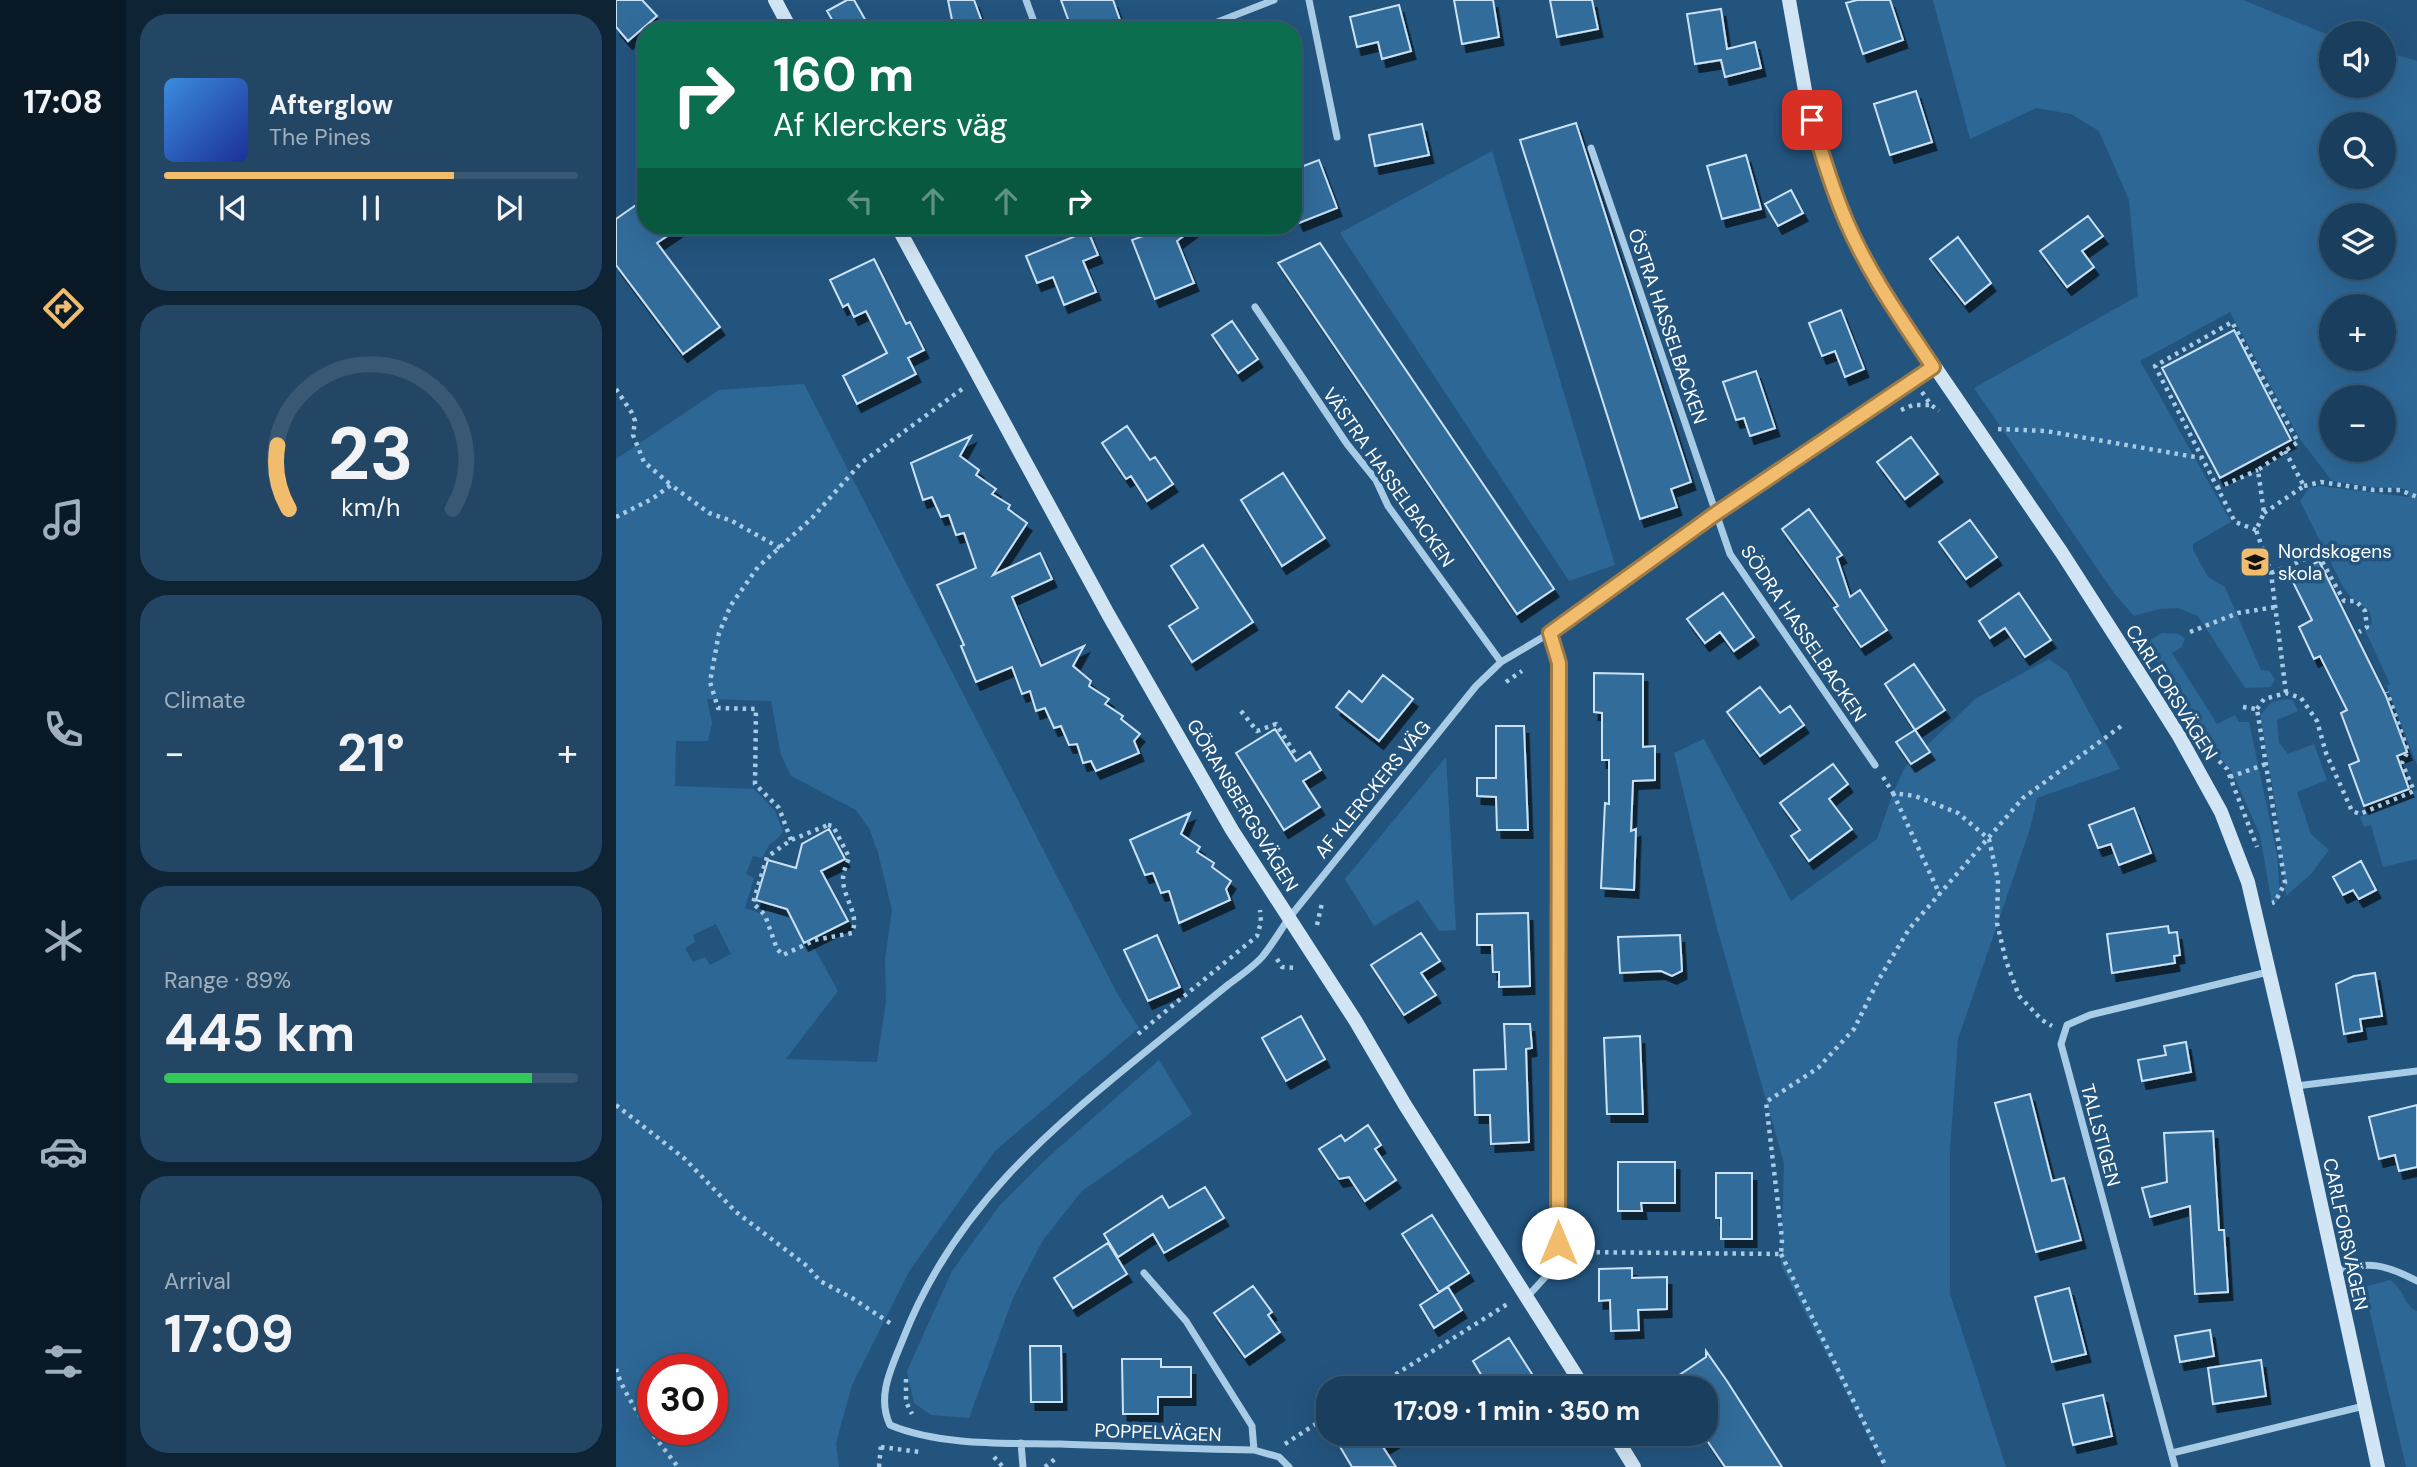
<!DOCTYPE html>
<html lang="en">
<head>
<meta charset="utf-8">
<style>
	body { margin:0; font-family:"DM Sans",sans-serif; background:#234664; color:#f1f3f6; height:100vh; display:flex; flex-direction:column; font-size:26px; white-space:nowrap }
	* { box-sizing:border-box; margin:0 }
	p { font-size:23px; color:#9fafbc }
	.icon { flex:none; width:38px; height:38px; fill:none; stroke:currentColor; stroke-width:2; stroke-linecap:round; stroke-linejoin:round }
	.map { position:relative; flex:1; overflow:hidden }
	.side { display:flex; flex-direction:column; gap:14px; padding:14px; background:#0e2334; width:490px }
	.side>* { flex:none }
	.guide { position:absolute; left:21px; top:21px; width:665px; height:214px; border-radius:28px; box-shadow:0 7px 28px #0002,0 0 0 2px #385873; background:#0b6e4f; color:#fff; overflow:hidden }
	.tools { position:absolute; left:1703px; top:21px; display:grid; gap:14px }
	.tools a { display:grid; place-items:center; width:77px; height:77px; border-radius:50%; background:#1a3f5e; box-shadow:0 7px 28px #0002,0 0 0 2px #385873; font-size:35px }
	.speed { position:absolute; left:21px; top:1354px; display:flex; gap:14px; font-size:35px; font-weight:700; text-align:center }
	.speed>* { display:grid; place-content:center; width:91px; height:91px; border-radius:50%; background:#1a3f5e; box-shadow:0 7px 28px #0002,0 0 0 2px #385873; line-height:1 }
	.speed .limit { border:10px solid #d22; background:#fff; color:#111 }
	.pin { position:absolute; display:grid; place-items:center; width:60px; height:60px; color:#fff; margin:-30px; border-radius:14px; box-shadow:0 4px 10px #0006 }
	.me { position:absolute; width:77px; margin:-38px; rotate:0deg; stroke-linejoin:round; filter:drop-shadow(0 0 5px #0008) }
	.turn { display:flex; align-items:center; gap:24px; height:147px; padding:0 21px; font-size:32px }
	.turn .icon { width:91px; height:91px; stroke-width:2.5 }
	.turn b { display:block; font-size:49px; line-height:60px }
	.lanes { display:flex; align-items:center; height:66px; padding:0 21px; background:#0003; justify-content:center; gap:35px; direction:ltr }
	.lanes .off { opacity:.35 }
	.big { font-size:52px; font-weight:700; line-height:1.1 }
	.side .tile { flex:1; display:flex; flex-direction:column; justify-content:center; gap:10px; min-width:0; padding:0 24px; border-radius:28px; background:#234664 }
	.side .dial { align-items:center; gap:0 }
	.dial svg { height:182px; overflow:visible; fill:none; stroke:#385873; stroke-width:7; stroke-linecap:round; text-anchor:middle }
	.dial text { fill:#f1f3f6; stroke:none }
	.song { display:flex; align-items:center; gap:21px }
	.cover { width:84px; height:84px; border-radius:10px; background:linear-gradient(135deg,hsl(210 70% 55%),hsl(230 70% 35%)) }
	.played { height:7px; border-radius:4px; background:linear-gradient(90deg,#f1bc6b 70%,#385873 70%) }
	.keys { display:flex; justify-content:space-around; direction:ltr }
	.heat { display:flex; justify-content:space-between; align-items:center; font-size:38px; direction:ltr }
	.charge { height:10px; border-radius:5px; background:linear-gradient(90deg,#34c759 89%,#385873 0) }
	.trip { position:absolute; left:700px; top:1376px; width:402px; height:70px; border-radius:28px; background:#1a3f5e; box-shadow:0 7px 28px #0002,0 0 0 2px #385873; font-weight:700; line-height:70px; text-align:center }
	main { display:flex; flex:1; min-height:0 }
	.menu { display:flex; flex-direction:column; width:126px; justify-content:space-around; align-items:center; background:#0a1926; color:#9fafbc }
	.menu .icon { width:49px; height:49px }
	.menu .current { color:#f1bc6b }
	.menu b { font-size:32px; color:#f1f3f6 }
	.map>svg:first-child { display:block }
</style>
</head>
<body>
<main>
<nav class="menu">
<b>17:08</b>
<svg class="icon current" aria-label="directions" viewBox="0 0 24 24"><path d="M12 3l9 9-9 9-9-9zM9 14v-3h6M13 9l2 2-2 2"/></svg>
<svg class="icon" aria-label="music" viewBox="0 0 24 24"><path d="M9 18V5l10-2v13"/><circle cx="6" cy="18" r="3"/><circle cx="16" cy="16" r="3"/></svg>
<svg class="icon" aria-label="phone" viewBox="0 0 24 24"><path d="M5 4h4l2 5-3 2q2 4 5 5l2-3 5 2v4C11 20 4 13 5 4z"/></svg>
<svg class="icon" aria-label="climate" viewBox="0 0 24 24"><path d="M12 3v18M4 7l16 10M4 17L20 7"/></svg>
<svg class="icon" aria-label="car" viewBox="0 0 24 24"><path d="M5 17H2v-5l4-1 3-4h7l3 4 3 1v5h-3M9 17h6M6 11h13"/><circle cx="7" cy="17" r="2"/><circle cx="17" cy="17" r="2"/></svg>
<svg class="icon" aria-label="filters" viewBox="0 0 24 24"><path d="M4 7h16M4 17h16"/><circle cx="9" cy="7" r="2"/><circle cx="15" cy="17" r="2"/></svg>
</nav>
<section class="side">
<div class="tile">
<div class="song"><i class="cover"></i><div><b>Afterglow</b><p>The Pines</p></div></div>
<div class="played"></div>
<div class="keys"><svg class="icon" aria-label="previous" viewBox="0 0 24 24"><path d="M18 5L8 12l10 7zM5 5v14"/></svg><svg class="icon" aria-label="pause" viewBox="0 0 24 24"><path d="M8 5v14M16 5v14"/></svg><svg class="icon" aria-label="next" viewBox="0 0 24 24"><path d="M6 5l10 7-10 7zM19 5v14"/></svg></div>
</div>
<div class="tile dial"><svg viewBox="0 0 100 80">
<path d="M14 69A42 42 0 1 1 86 69"/>
<path d="M14 69A42 42 0 0 1 9 41" stroke="#f1bc6b"/>
<text x="50" y="56" font-size="32" font-weight="700">23</text>
<text x="50" y="72" font-size="11">km/h</text>
</svg></div>
<div class="tile"><p>Climate</p>
<div class="heat"><a>−</a><b class="big">21°</b><a>+</a></div>
</div>
<div class="tile"><p>Range · 89%</p><b class="big">445 km</b><div class="charge"></div></div>
<div class="tile"><p>Arrival</p><b class="big">17:09</b></div>
</section>
<div class="map">
<svg width="1801" height="1467" viewBox="0 0 1801 1467">
	<defs>
		<filter id="shadow"><feDropShadow dx="4.5" dy="8" stdDeviation="0" flood-color="#0009"/></filter>
	</defs>
	<rect width="100%" height="100%" fill="#23547e"/>
	<path fill="#2d6796" fill-rule="evenodd" d="M1317 0H1627L1715 36V86H1768V51L1801 61V765L1771 686 1774 684 1749 630 1756 623 1754 612 1734 596 1726 585 1684 501 1693 488 1704 486 1793 497 1791 489 1756 487 1716 481 1684 439 1614 312 1524 361 1615 522 1577 544V550L1592 577 1609 587 1645 670 1653 671 1659 679 1655 687 1629 688 1582 616 1562 608 1543 609 1518 616 1498 593 1358 388 1522 296 1513 200 1483 131 1455 114 1420 108 1354 139ZM1715 124H1768V177H1715ZM1715 215H1768V268H1715ZM1715 306H1768V359H1715ZM1715 397H1768V450H1715Z
		M876 151 999 565 953 581 724 233Z
		M188 384 502 995 523 1028 379 1151 294 1270 236 1385 220 1443 223 1467H0V459L103 390ZM91 699 155 701 165 755 175 776 240 810 253 828 262 853 276 910 269 959 270 1001 261 1062 170 1059 222 991 194 940 181 908 162 903 160 906 151 904 149 915 129 908 138 878 130 874 137 856 146 858 153 845 163 837 167 831 159 811 138 789 59 786 60 741H92L96 723ZM100 924 115 954 94 965 89 957 77 962 69 948 79 942 77 935ZM37 1370H96V1430H37Z
		M1546 633 1562 634 1569 638 1566 647 1556 653 1601 724 1619 715 1623 722H1633L1661 854 1664 897 1659 904 1655 899 1644 835 1616 772 1587 736 1573 709 1529 643Z
		M1433 659 1451 672 1504 769 1421 798 1414 829 1342 1039 1334 1149V1294L1390 1467H1268L1165 1265 1168 1163 1099 921 1058 753 1088 739 1175 901 1261 839 1277 793 1289 767 1359 699Z
		M1670 699 1677 700 1682 711 1661 720 1663 743 1672 754 1698 744 1711 780 1681 792 1695 834 1713 850 1696 873 1670 896 1661 814 1644 715 1656 702Z
		M830 757 840 930 823 931 802 900 758 926 729 879Z
		M1801 790V859L1767 867 1755 825 1748 827 1744 817Z
		M543 1060 576 1114 466 1191 427 1240 397 1298 353 1418 315 1415 298 1403 291 1371 336 1271 384 1205 429 1160Z
		M1774 1280C1789 1290 1788 1306 1801 1311V1467H1790L1748 1287Z"/>
	<path fill="#336c9b" stroke="#cbe2f5" stroke-width="2" filter="url(#shadow)" d="M0 0H26L41 16 12 41 0 27Z
		M231 0H238L255 30H222L211 11Z
		M332 0H358L369 30H338Z
		M445 0H497L506 26 495 30H456Z
		M838 0H877L883 37 846 44Z
		M934 0H976L982 29 941 37Z
		M1241 0H1274L1287 40 1247 54 1230 3Z
		M783 5 795 51 766 59 762 42 741 47 734 17Z
		M1105 9 1111 49 1139 42 1145 68 1109 77 1105 60 1079 64 1071 14Z
		M1300 91 1316 142 1274 155 1258 104Z
		M960 123 1075 482 1055 489 1061 507 1024 519 904 140Z
		M806 124 813 155 759 166 753 135Z
		M1130 155 1145 209 1106 219 1091 166Z
		M703 160 721 208 683 223 677 208V170Z
		M1175 190 1187 213 1162 226 1149 204Z
		M30 198V226H66L41 243 104 327 67 354 0 265V219Z
		M1472 216 1487 236 1466 251 1478 267 1451 287 1424 251Z
		M527 226H581L561 241 578 283 539 299 516 240 530 235Z
		M472 231 482 255 467 261 480 292 448 305 437 277 421 283 410 256Z
		M1342 237 1375 283 1349 304 1314 259Z
		M704 243 938 589 901 614 662 263Z
		M258 259 290 324 294 322 308 350 292 358 300 374 241 404 227 376 271 353 250 311 238 317 232 304 227 307 214 280Z
		M1225 310 1248 369 1229 377 1219 351 1206 356 1193 323Z
		M616 321 642 359 622 373 596 335Z
		M1618 330 1675 440 1604 478 1546 368Z
		M1140 371 1159 428 1134 436 1128 418 1120 420 1107 382Z
		M511 426 534 460 539 457 557 484 531 501 515 476 510 479 486 443Z
		M355 436 344 456 363 470 360 475 380 489 376 494 394 505 392 509 411 523 377 575 424 553 436 579 396 597 425 666 468 646 457 666 475 681 473 686 493 699 489 704 507 716 505 719 524 734 518 741 523 753 480 771 475 761 467 763 461 744 453 745 445 726 438 728 429 708 420 711 414 691 406 694 396 667 360 682 345 646 348 645 321 585 360 568 348 533 340 535 333 515 325 517 316 497 307 500 295 463Z
		M1295 437 1322 474 1289 499 1261 462Z
		M667 473 709 538 666 566 625 500Z
		M1193 509 1226 555 1221 558 1234 597 1244 590 1271 630 1245 647 1218 608 1222 606 1166 529Z
		M1354 520 1381 557 1350 579 1323 542Z
		M587 545 637 622 576 662 553 626 582 608 555 566Z
		M1703 561 1770 696 1791 752 1781 756 1793 789 1748 806 1733 765 1743 761 1725 713 1731 710 1704 656 1698 659 1683 627 1696 620 1674 576Z
		M1107 593 1138 637 1118 651 1104 632 1089 643 1071 619Z
		M1403 593 1435 640 1409 657 1389 628 1374 638 1363 621Z
		M1298 664 1329 710 1299 730 1269 684Z
		M978 673 1027 674V747L1039 746V780L1017 781 1015 831 1020 829 1018 890 985 888 989 803 993 804V760H986V713L978 712Z
		M767 675 797 699 763 741 720 707 733 691 746 702Z
		M1144 687 1164 713 1174 706 1188 725 1144 756 1111 712Z
		M880 726H908L912 830H881L880 797 861 796V778H880Z
		M659 729 680 761 694 752 705 770 687 781 704 807 668 830 620 753Z
		M1299 730 1314 752 1295 764 1280 742Z
		M1217 764 1232 784 1213 799 1236 829 1193 861 1175 836 1184 830 1164 803Z
		M1518 808 1535 853 1503 865 1495 844 1482 848 1473 825Z
		M574 813 565 834 584 847 581 852 598 863 596 867 615 881 610 889 614 900 563 923 553 891 545 893 537 873 529 875 514 840Z
		M213 829 229 859 205 871 232 921 188 943 171 909 140 900 152 860 180 868 186 844Z
		M1745 861 1760 890 1743 899 1737 890 1727 895 1717 877Z
		M912 913 914 986 883 987V972H877L876 945H861V914Z
		M1552 926 1553 933 1561 932 1564 955 1558 956 1559 963 1496 973 1491 934Z
		M805 933 824 961 805 973 820 995 788 1015 755 965Z
		M541 935 564 987 532 1001 508 950Z
		M1064 935 1066 971 1056 976 1045 971 1004 973 1002 937Z
		M1759 973 1766 1016 1744 1019 1746 1031 1728 1034 1720 984 1738 976Z
		M685 1016 709 1059 670 1081 646 1038Z
		M888 1024H914L916 1048 910 1049 913 1142 875 1144 874 1115H859L858 1070 890 1069Z
		M1024 1036 1027 1114H991L988 1038Z
		M1570 1042 1575 1072 1526 1081 1522 1060 1550 1055 1548 1046Z
		M1414 1094 1436 1181 1448 1178 1465 1240 1420 1252 1379 1103Z
		M1801 1105V1167L1783 1171 1779 1155 1763 1159 1753 1117Z
		M752 1125 765 1145 759 1149 780 1180 749 1201 733 1177 723 1179 703 1149 725 1135 729 1141Z
		M1597 1131 1603 1230H1608L1612 1292 1579 1294 1574 1206 1534 1217 1526 1188 1551 1182 1548 1133Z
		M1002 1162H1059V1203H1025L1026 1211H1002Z
		M1100 1173H1136V1239H1105V1218H1100Z
		M589 1187 608 1218 548 1253 537 1234 502 1257 488 1234 546 1196 553 1208Z
		M816 1215 853 1273 823 1292 786 1234Z
		M492 1243 511 1274 457 1308 438 1278Z
		M1016 1268V1278L1051 1277V1309L1022 1310 1023 1330 995 1331 994 1300 983 1301V1269Z
		M637 1286 656 1312 652 1315 664 1332 629 1357 598 1313Z
		M832 1287 846 1310 818 1328 804 1305Z
		M1453 1288 1470 1354 1436 1362 1419 1297Z
		M1594 1330 1598 1356 1564 1362 1559 1336Z
		M893 1338 925 1388H873L857 1361Z
		M414 1346H445L446 1402H415Z
		M1090 1351 1111 1381 1166 1467H1109L1090 1439V1388H1044L1090 1357Z
		M506 1359H545V1367H575V1397H542V1414H507Z
		M1645 1360 1650 1396 1597 1404 1592 1368Z
		M1487 1395 1496 1436 1457 1445 1447 1404Z
		M742 1433H790L767 1447 780 1467H736L723 1445Z"/>
	<g fill="none" stroke-linecap="round" stroke-linejoin="round">
		<path stroke="#a8cbe6" stroke-width="4.5" stroke-dasharray="3.5 5" stroke-linecap="butt" d="M0 389 16 413 19 421 17 435 28 462 55 485
			M1306 392 1315 405 1323 411
			M1285 410 1297 405H1315
			M1382 429 1430 431 1585 458
			M1688 486 1705 482 1758 490H1784L1801 497
			M1601 488 1642 470
			M1648 513 1688 486 1669 451
			M0 517 36 499 55 485 93 513 116 521 164 548
			M1640 530 1619 522 1539 366 1616 322 1682 442 1642 470 1648 513 1640 530 1655 573 1670 693
			M1655 573 1702 554 1728 601H1740L1749 611 1751 627 1743 632
			M1574 632 1622 613 1660 607
			M890 682 906 671
			M1627 707 1641 709 1669 883 1659 902 1656 903
			M1641 709 1648 699 1670 693 1685 698 1701 721 1710 753 1736 811 1744 814 1798 791 1786 763 1792 751 1771 692
			M625 711 641 731 660 724 680 755
			M1597 755 1611 769 1641 847
			M1267 777 1277 793 1299 796 1342 813 1373 839 1382 880 1381 923 1390 961 1403 996 1426 1020 1436 1026
			M1614 777 1650 764
			M1277 793 1324 895
			M212 825 217 826 233 857C231 864 227 871 227 879 227 898 244 914 236 933L199 940 167 955 161 949 149 915 137 903 151 857 175 840Z
			M175 840 163 808 139 784 140 709 102 708 94 682 103 633 115 605 142 567 196 518 245 463 349 387
			M701 925 706 903
			M661 959 666 967 682 968
			M522 1034 641 936 645 922 644 910
			M0 1105 69 1159 120 1212 191 1266 204 1281 236 1298 277 1325
			M955 1252 1165 1254 1166 1239 1150 1102 1202 1068 1238 1029 1263 979 1293 929 1407 798 1508 724
			M1165 1254 1270 1467
			M0 1369C9 1400 42 1441 62 1467
			M290 1379V1402L296 1414
			M758 1388 893 1303
			M669 1444 712 1416
			M265 1447 304 1452
			M378 1457 387 1467
			M263 1467 265 1445
			M429 1467 439 1459"/>
		<path stroke="#a8cbe6" stroke-width="7" d="M410 0 421 30
			M693 0 721 137
			M581 30 658 0
			M975 148 1114 554 1259 765
			M639 307 731 444 760 480 772 506 885 662
			M1680 1086 1801 1071
			M1719 1271C1753 1261 1769 1264 1801 1281
			M528 1273 570 1321 636 1426 638 1450
			M911 1297 934 1272 942 1243 943 663 934 633
			M405 1443 407 1467
			M1556 1453 1748 1406
			M673 1467 663 1457 638 1450C573 1449 509 1446 444 1444 391 1443 324 1446 274 1425 260 1396 276 1367 287 1339 338 1208 432 1131 539 1044 564 1024 588 1004 613 984 624 976 637 967 646 957 656 945 664 931 673 918L860 686 885 662 934 633 1099 514 1317 367
			M1559 1467 1445 1044 1451 1025 1474 1015 1652 972"/>
		<path stroke="#d2e5f5" stroke-width="14" d="M159 0 175 30
			M1173 0 1190 96 1209 166 1231 224 1267 291 1446 553 1539 698 1563 736 1605 812 1632 882 1672 1053 1762 1467
			M281 226 492 614 616 830 739 1020 789 1105 968 1388
			M997 1433 1018 1467"/>
	</g>
	<g fill="none" stroke-linecap="round" stroke-linejoin="round">
		<g stroke="#9d7a46" stroke-width="18">
			<path id="route" d="M942 1243 943 663 934 633 1099 514 1317 367C1286 320 1253 274 1231 223 1216 189 1206 155 1196 120"/>
		</g>
		<use href="#route" stroke="#f1bc6b" stroke-width="12"/>
	</g>
	<defs>
		<g id="school-square" transform="scale(1.575)"><rect x="-9" y="-9" width="18" height="18" rx="4" fill="#f1bc6b" stroke="#23547e"/><path d="M0-5L7-2L0 1L-7-2ZM-4 1L0 2.5L4 1V4Q0 6-4 4Z" fill="#111"/></g>
	</defs>
	<g fill-rule="evenodd">
		<use href="#school-square" x="1639" y="562"/>
	</g>
	<g text-anchor="middle" stroke-width="7" stroke-linejoin="round" paint-order="stroke">
		<g font-size="19" fill="#fff" stroke="#23547e">
			<text transform="translate(1052 326) rotate(71)" y="7">ÖSTRA HASSELBACKEN</text>
			<text transform="translate(773 477) rotate(55)" y="7">VÄSTRA HASSELBACKEN</text>
			<text transform="translate(1188 633) rotate(56)" y="7">SÖDRA HASSELBACKEN</text>
			<text transform="translate(1556 692) rotate(58)" y="7">CARLFORSVÄGEN</text>
			<text transform="translate(756 789) rotate(-51)" y="7">AF KLERCKERS VÄG</text>
			<text transform="translate(627 805) rotate(59)" y="7">GÖRANSBERGSVÄGEN</text>
			<text transform="translate(1485 1135) rotate(75)" y="7">TALLSTIGEN</text>
			<text transform="translate(1730 1234) rotate(78)" y="7">CARLFORSVÄGEN</text>
			<text transform="translate(542 1432) rotate(2)" y="7">POPPELVÄGEN</text>
		</g>
		<g font-size="19" fill="#fff" stroke="#23547e" text-anchor="start">
			<text x="1662" y="558">Nordskogens<tspan x="1662" dy="22">skola</tspan></text>
		</g>
	</g>
</svg>
<div class="tools">
<a><svg class="icon" aria-label="sound" viewBox="0 0 24 24"><path d="M4 9h4l5-4v14l-5-4H4zM17 9q2 3 0 6"/></svg></a>
<a><svg class="icon" aria-label="search" viewBox="0 0 24 24"><circle cx="10" cy="10" r="6"/><path d="M15 15l6 6"/></svg></a>
<a><svg class="icon" aria-label="layers" viewBox="0 0 24 24"><path d="M12 4l9 5-9 5-9-5zM3 14l9 5 9-5"/></svg></a>
<a>+</a>
<a>−</a>
</div>
<div class="speed"><div class="limit">30</div></div>
<div class="pin" style="left:1196px;top:120px;background:#d93025"><svg class="icon" aria-label="arrive" viewBox="0 0 24 24"><path d="M6 21V4h12l-3 4 3 4H6"/></svg></div>
<svg class="me" style="left:942px;top:1243px" viewBox="-20 -20 40 40"><circle r="19" fill="#fff"/><path d="M0-13L10 11 0 6-10 11z" fill="#f1bc6b"/></svg>
<div class="trip">17:09 · 1 min · 350 m</div>
<div class="guide">
<div class="turn"><svg class="icon" aria-label="right" viewBox="0 0 24 24"><path d="M7 20v-9h11M14 6l5 5-5 5"/></svg><div><b>160 m</b>Af Klerckers väg</div></div>
<div class="lanes"><svg class="icon off" aria-label="left" viewBox="0 0 24 24"><path d="M17 20v-9H6M10 6l-5 5 5 5"/></svg><svg class="icon off" aria-label="ahead" viewBox="0 0 24 24"><path d="M12 20V5M6 11l6-6 6 6"/></svg><svg class="icon off" aria-label="ahead" viewBox="0 0 24 24"><path d="M12 20V5M6 11l6-6 6 6"/></svg><svg class="icon" aria-label="right" viewBox="0 0 24 24"><path d="M7 20v-9h11M14 6l5 5-5 5"/></svg></div>
</div>
</div>
</main>
</body>
</html>
